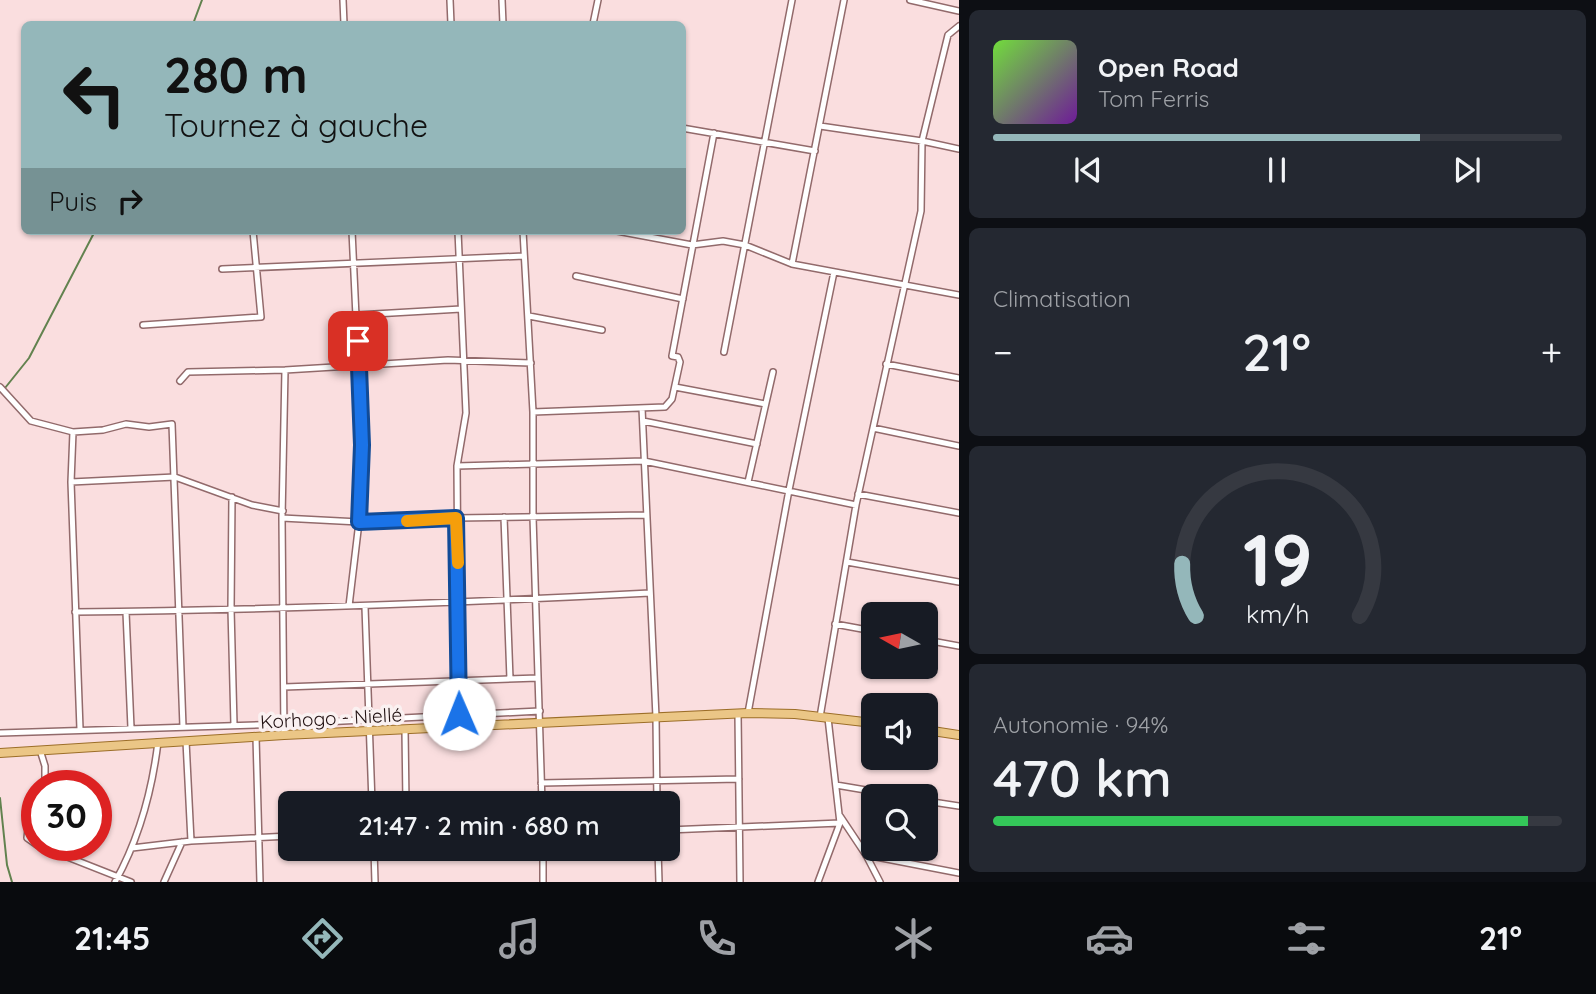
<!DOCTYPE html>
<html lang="fr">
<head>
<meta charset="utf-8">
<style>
	body { margin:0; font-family:Quicksand,sans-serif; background:#242831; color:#f1f3f6; height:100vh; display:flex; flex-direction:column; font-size:26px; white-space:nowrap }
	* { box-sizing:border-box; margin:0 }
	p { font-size:23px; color:#9ea1a6 }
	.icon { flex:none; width:38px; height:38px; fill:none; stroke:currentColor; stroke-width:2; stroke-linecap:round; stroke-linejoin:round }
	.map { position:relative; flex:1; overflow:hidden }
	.panel { display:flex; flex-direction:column; gap:10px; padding:10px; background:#0d0f14; width:637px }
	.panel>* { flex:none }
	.hud { position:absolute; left:21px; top:21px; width:665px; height:214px; border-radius:10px; box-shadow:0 2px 5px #0004; background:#94b7ba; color:#111; overflow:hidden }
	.needle { width:46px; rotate:279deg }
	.tools { position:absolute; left:861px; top:602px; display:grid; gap:14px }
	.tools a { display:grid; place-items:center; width:77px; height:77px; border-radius:10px; background:#171b24; box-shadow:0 2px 5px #0004; font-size:35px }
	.speed { position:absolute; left:21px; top:770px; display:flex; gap:14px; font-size:35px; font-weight:700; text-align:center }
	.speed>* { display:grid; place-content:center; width:91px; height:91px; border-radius:50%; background:#171b24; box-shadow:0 2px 5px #0004; line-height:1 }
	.speed .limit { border:10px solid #d22; background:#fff; color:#111 }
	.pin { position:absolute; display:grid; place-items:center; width:60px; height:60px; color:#fff; margin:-30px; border-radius:14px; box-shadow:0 4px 10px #0006 }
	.me { position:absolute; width:77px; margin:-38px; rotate:359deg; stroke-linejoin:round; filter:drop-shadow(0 0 5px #0008) }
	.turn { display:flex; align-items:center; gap:24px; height:147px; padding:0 28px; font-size:32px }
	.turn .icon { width:91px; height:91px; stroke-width:2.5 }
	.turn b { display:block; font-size:49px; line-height:60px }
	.then { display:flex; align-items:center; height:66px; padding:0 28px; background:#0003; gap:14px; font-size:26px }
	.big { font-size:52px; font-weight:600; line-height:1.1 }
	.panel .widget { flex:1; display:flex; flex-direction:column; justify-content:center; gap:10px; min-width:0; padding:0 24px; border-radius:10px; background:#242831 }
	.panel .dial { align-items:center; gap:0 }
	.dial svg { height:182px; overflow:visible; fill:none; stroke:#363941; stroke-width:7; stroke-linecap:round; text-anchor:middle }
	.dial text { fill:#f1f3f6; stroke:none }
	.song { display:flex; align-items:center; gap:21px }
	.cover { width:84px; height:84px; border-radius:10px; background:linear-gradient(135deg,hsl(100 70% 55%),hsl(280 70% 35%)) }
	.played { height:7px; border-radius:4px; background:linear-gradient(90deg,#94b7ba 75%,#363941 75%) }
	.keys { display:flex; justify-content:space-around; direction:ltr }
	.heat { display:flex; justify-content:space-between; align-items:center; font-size:38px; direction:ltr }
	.charge { height:10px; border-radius:5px; background:linear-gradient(90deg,#34c759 94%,#363941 0) }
	.trip { position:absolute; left:278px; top:791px; width:402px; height:70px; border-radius:10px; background:#171b24; box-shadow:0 2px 5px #0004; font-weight:600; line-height:70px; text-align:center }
	.menu { display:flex; height:112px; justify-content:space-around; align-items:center; background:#090b0e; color:#9ea1a6 }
	.menu .icon { width:49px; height:49px }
	.menu .selected { color:#94b7ba }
	.menu b { font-size:32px; color:#f1f3f6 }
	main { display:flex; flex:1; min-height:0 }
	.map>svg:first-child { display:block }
</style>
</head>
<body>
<main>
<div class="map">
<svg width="959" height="882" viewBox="0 0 959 882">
	<rect width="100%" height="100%" fill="#fadedf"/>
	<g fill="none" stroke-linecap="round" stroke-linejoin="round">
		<path stroke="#62824f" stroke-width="2" d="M193 24 202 0
			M5 388 29 358 95 231
			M0 798 7 865 12 882"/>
		<g stroke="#926a6b" stroke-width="8">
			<path id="street" d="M343 0 344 24
				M450 0 451 24
				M502 0 503 24
				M910 0 959 11
				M593 24 598 0
				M820 126 922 141 959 149
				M682 128 815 151
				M458 231 466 413 457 466 459 714
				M523 231 533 412V517L542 803
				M617 231 692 245 723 241 745 245 792 264 959 295
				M792 264 844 0
				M222 269 524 256
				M576 276 683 299
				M357 315 461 309
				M529 316 602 330
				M143 325 261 317 253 231
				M724 352 792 0
				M886 364 959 378
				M180 381 188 372 285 370 448 360 531 363
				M0 387 31 421 73 432 103 430 126 424 149 427 172 424 183 727
				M675 387 765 404
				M642 408 656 717 657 803
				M533 412 665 407 672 399 680 362 678 357 672 356 714 133
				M643 421 757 444
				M873 428 959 446
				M73 432 71 482 80 729
				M457 466 644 461 856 505
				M71 482 175 477 252 505 283 511
				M748 482 773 372
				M858 494 959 513
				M232 497 231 609 234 725
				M504 517 510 679
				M282 518 359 522 456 518 645 515
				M847 562 959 582
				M349 606 359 522 362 445 352 231
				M365 607 372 803
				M75 612C266 610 458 603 650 593
				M126 612 131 728
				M835 624 873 631
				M926 640 959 646
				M284 687 538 678
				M748 713 789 490 834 272
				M738 714 740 882
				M820 717 856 505 921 211 922 141 948 35 959 26
				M405 730 406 803
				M0 733 284 724 540 711
				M284 735 282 518 285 370
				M256 737 260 882
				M186 741 191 841
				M40 750 45 766V786
				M541 783 739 779
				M836 785 901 796
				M926 801 959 806
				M37 808 29 819 27 838 37 845
				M840 816 866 855 880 882
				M668 830 840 823
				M37 845 131 882
				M132 848 191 841 290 836
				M374 849 375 882
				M543 849V882
				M658 849 659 882
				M866 855 959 873
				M115 882C139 839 152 791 158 742
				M164 882 182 842
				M818 882 840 823 828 718"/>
		</g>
		<g stroke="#9c6e28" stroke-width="10">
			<path id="primary" d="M926 730 959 735
				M0 753 284 735 748 713 795 714 873 723"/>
		</g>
		<use href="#street" stroke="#fff" stroke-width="5"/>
		<use href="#primary" stroke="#ebc686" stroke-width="8"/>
	</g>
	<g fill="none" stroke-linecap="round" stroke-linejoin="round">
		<g stroke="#114b97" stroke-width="18">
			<path id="route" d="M358 341 362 445 359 522 456 518 459 714"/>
		</g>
		<use href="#route" stroke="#1a73e8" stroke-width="12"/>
		<path stroke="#f59e0b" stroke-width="12" d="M407 521 456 518 458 563"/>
	</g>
	<g text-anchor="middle" stroke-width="7" stroke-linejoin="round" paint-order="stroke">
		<g font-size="19" fill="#201011" stroke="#faf1f1">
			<text transform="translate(331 718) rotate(-3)" y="7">Korhogo - Niellé</text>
		</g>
	</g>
</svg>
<div class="tools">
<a><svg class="needle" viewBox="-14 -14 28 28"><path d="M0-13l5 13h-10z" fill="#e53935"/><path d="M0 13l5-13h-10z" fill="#9ea1a6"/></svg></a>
<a><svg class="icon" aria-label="sound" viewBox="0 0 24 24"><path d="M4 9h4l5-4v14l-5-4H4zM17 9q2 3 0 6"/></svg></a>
<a><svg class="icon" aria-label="search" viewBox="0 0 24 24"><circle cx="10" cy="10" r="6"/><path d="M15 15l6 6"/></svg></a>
</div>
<div class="speed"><div class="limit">30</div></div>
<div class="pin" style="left:358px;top:341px;background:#d93025"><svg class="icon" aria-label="arrive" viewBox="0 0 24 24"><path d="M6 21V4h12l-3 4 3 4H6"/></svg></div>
<svg class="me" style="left:459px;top:714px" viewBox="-20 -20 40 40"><circle r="19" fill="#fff"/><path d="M0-13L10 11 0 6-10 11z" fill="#1a73e8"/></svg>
<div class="trip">21:47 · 2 min · 680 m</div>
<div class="hud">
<div class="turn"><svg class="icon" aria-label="left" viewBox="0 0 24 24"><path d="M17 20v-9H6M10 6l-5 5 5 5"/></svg><div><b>280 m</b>Tournez à gauche</div></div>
<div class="then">Puis<svg class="icon" aria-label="right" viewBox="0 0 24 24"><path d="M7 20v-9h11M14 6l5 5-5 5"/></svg></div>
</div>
</div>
<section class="panel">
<div class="widget">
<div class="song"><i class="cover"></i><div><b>Open Road</b><p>Tom Ferris</p></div></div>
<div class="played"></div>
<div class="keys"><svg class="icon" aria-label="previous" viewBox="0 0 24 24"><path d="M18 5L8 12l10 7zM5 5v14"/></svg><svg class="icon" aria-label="pause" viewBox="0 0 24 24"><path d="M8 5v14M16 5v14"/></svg><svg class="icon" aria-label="next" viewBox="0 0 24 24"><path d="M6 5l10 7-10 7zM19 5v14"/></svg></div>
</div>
<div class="widget"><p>Climatisation</p>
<div class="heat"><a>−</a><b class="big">21°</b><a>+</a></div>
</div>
<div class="widget dial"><svg viewBox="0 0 100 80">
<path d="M14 69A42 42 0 1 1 86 69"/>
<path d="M14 69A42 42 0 0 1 8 46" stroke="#94b7ba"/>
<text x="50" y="56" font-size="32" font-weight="700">19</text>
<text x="50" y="72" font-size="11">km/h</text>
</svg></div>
<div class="widget"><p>Autonomie · 94%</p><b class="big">470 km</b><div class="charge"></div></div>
</section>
</main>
<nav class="menu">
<b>21:45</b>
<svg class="icon selected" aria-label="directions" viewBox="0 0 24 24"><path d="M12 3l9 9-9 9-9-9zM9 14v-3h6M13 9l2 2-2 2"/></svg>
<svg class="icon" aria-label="music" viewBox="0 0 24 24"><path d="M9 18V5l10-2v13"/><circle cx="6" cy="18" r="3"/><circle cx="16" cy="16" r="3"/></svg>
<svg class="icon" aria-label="phone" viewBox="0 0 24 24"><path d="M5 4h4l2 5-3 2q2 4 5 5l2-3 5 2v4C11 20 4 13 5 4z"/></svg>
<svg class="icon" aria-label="climate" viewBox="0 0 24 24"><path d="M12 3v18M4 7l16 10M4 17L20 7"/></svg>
<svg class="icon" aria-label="car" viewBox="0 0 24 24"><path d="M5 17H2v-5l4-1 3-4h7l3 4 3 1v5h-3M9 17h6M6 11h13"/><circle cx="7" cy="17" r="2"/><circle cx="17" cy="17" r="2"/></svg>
<svg class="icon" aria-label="filters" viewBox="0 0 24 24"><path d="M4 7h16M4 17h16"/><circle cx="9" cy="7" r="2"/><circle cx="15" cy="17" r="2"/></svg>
<b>21°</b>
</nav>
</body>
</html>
